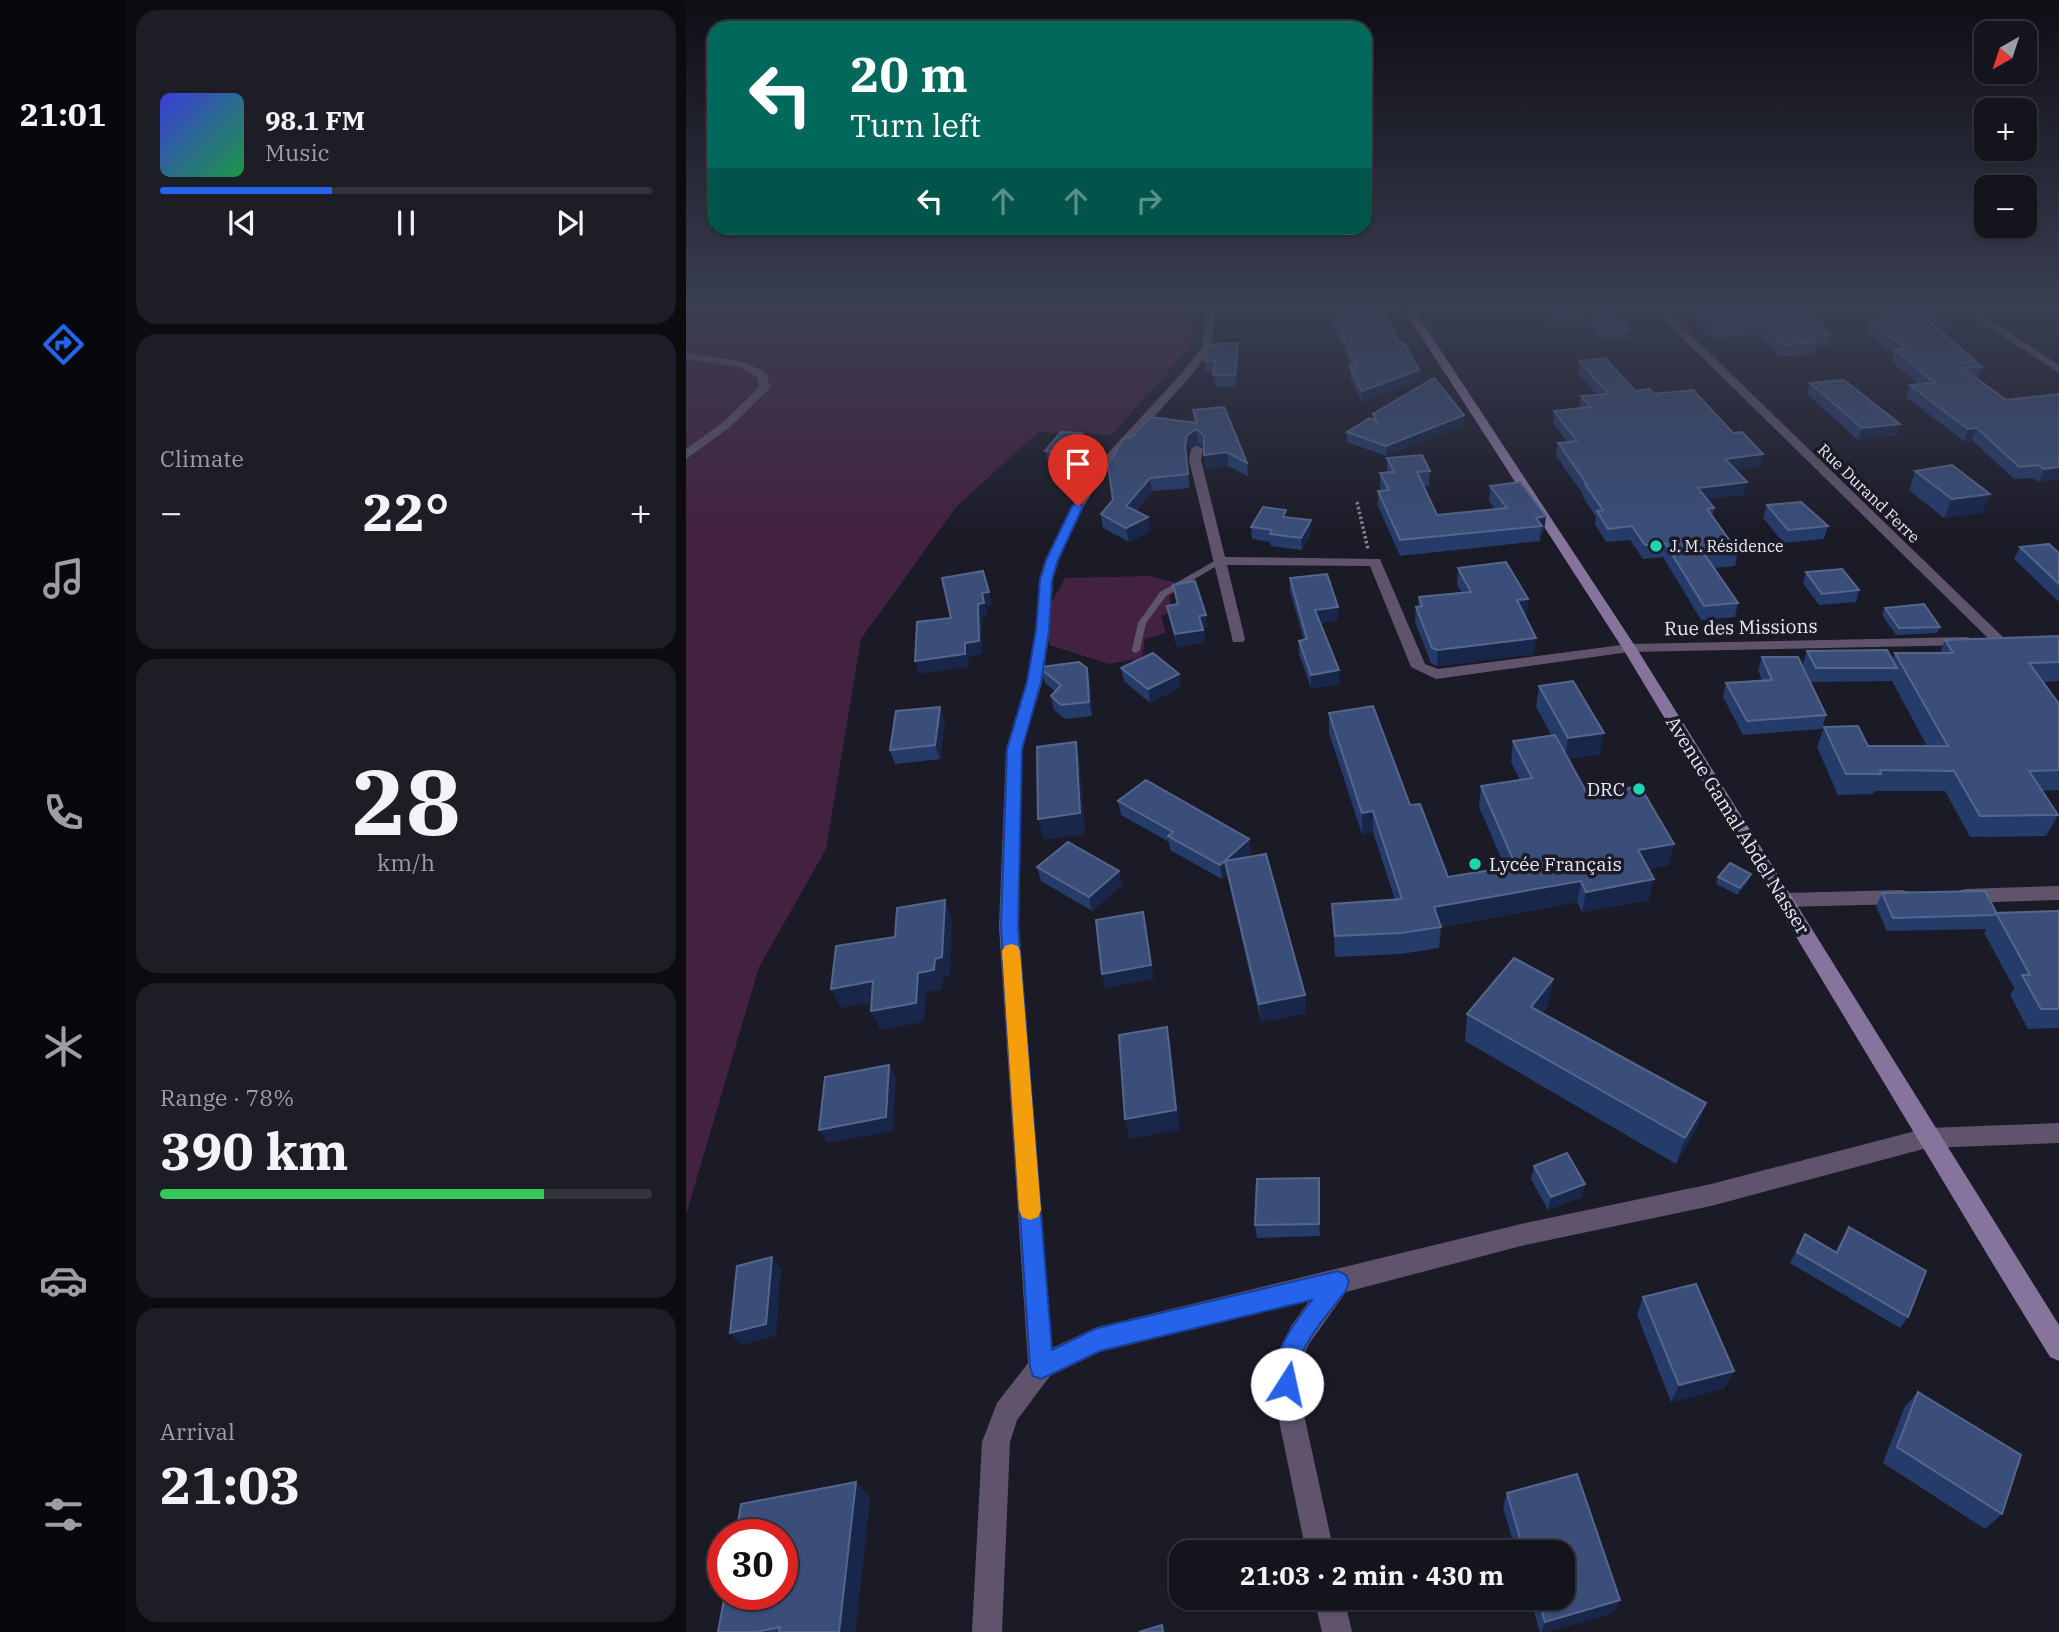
<!DOCTYPE html>
<html lang="en">
<head>
<meta charset="utf-8">
<style>
	body { margin:0; font-family:"IBM Plex Serif",serif; background:#1d1d26; color:#f1f3f6; height:100vh; display:flex; flex-direction:column; font-size:26px; white-space:nowrap }
	* { box-sizing:border-box; margin:0 }
	p { font-size:23px; color:#9d9ea4 }
	.icon { flex:none; width:38px; height:38px; fill:none; stroke:currentColor; stroke-width:2; stroke-linecap:round; stroke-linejoin:round }
	.map { position:relative; flex:1; overflow:hidden }
	.side { display:flex; flex-direction:column; gap:10px; padding:10px; background:#0b0b10; width:560px }
	.side>* { flex:none }
	.top-card { position:absolute; left:21px; top:21px; width:665px; height:214px; border-radius:21px; box-shadow:0 2px 5px #0004,0 0 0 2px #33333b; background:#00695c; color:#fff; overflow:hidden }
	.needle { width:46px; rotate:219deg }
	.buttons { position:absolute; left:1288px; top:21px; display:grid; gap:14px }
	.buttons a { display:grid; place-items:center; width:63px; height:63px; border-radius:14px; background:#14141d; box-shadow:0 2px 5px #0004,0 0 0 2px #33333b; font-size:35px }
	.speed { position:absolute; left:21px; top:1519px; display:flex; gap:14px; font-size:35px; font-weight:700; text-align:center }
	.speed>* { display:grid; place-content:center; width:91px; height:91px; border-radius:50%; background:#14141d; box-shadow:0 2px 5px #0004,0 0 0 2px #33333b; line-height:1 }
	.speed .limit { border:10px solid #d22; background:#fff; color:#111 }
	.pin { position:absolute; display:grid; place-items:center; width:60px; height:60px; color:#fff; margin:-72px -30px; border-radius:50% 50% 50% 0; rotate:-45deg; box-shadow:0 0 7px #0007 }
	.pin .icon { rotate:45deg }
	.me { position:absolute; width:77px; margin:-38px; rotate:10deg; stroke-linejoin:round; filter:drop-shadow(0 0 5px #0008) }
	.turn { display:flex; align-items:center; gap:24px; height:147px; padding:0 28px; font-size:32px }
	.turn .icon { width:91px; height:91px; stroke-width:2.5 }
	.turn b { display:block; font-size:49px; line-height:60px }
	.lanes { display:flex; align-items:center; height:66px; padding:0 28px; background:#0003; justify-content:center; gap:35px; direction:ltr }
	.lanes .off { opacity:.35 }
	.big { font-size:52px; font-weight:700; line-height:1.1 }
	.side .card { flex:1; display:flex; flex-direction:column; justify-content:center; gap:10px; min-width:0; padding:0 24px; border-radius:21px; background:#1d1d26 }
	.side .dial { align-items:center; gap:0 }
	.dial b { font-size:91px; line-height:1 }
	.song { display:flex; align-items:center; gap:21px }
	.cover { width:84px; height:84px; border-radius:10px; background:linear-gradient(135deg,hsl(240 70% 55%),hsl(140 70% 35%)) }
	.played { height:7px; border-radius:4px; background:linear-gradient(90deg,#2563eb 35%,#33333b 35%) }
	.keys { display:flex; justify-content:space-around; direction:ltr }
	.heat { display:flex; justify-content:space-between; align-items:center; font-size:38px; direction:ltr }
	.charge { height:10px; border-radius:5px; background:linear-gradient(90deg,#34c759 78%,#33333b 0) }
	.trip { position:absolute; left:483px; top:1540px; width:406px; height:70px; border-radius:21px; background:#14141d; box-shadow:0 2px 5px #0004,0 0 0 2px #33333b; font-weight:700; line-height:70px; text-align:center }
	main { display:flex; flex:1; min-height:0 }
	.tabs { display:flex; flex-direction:column; width:126px; justify-content:space-around; align-items:center; background:#08080c; color:#9d9ea4 }
	.tabs .icon { width:49px; height:49px }
	.tabs .selected { color:#2563eb }
	.tabs b { font-size:32px; color:#f1f3f6 }
	.map>svg:first-child { display:block }
</style>
</head>
<body>
<main>
<nav class="tabs">
<b>21:01</b>
<svg class="icon selected" aria-label="directions" viewBox="0 0 24 24"><path d="M12 3l9 9-9 9-9-9zM9 14v-3h6M13 9l2 2-2 2"/></svg>
<svg class="icon" aria-label="music" viewBox="0 0 24 24"><path d="M9 18V5l10-2v13"/><circle cx="6" cy="18" r="3"/><circle cx="16" cy="16" r="3"/></svg>
<svg class="icon" aria-label="phone" viewBox="0 0 24 24"><path d="M5 4h4l2 5-3 2q2 4 5 5l2-3 5 2v4C11 20 4 13 5 4z"/></svg>
<svg class="icon" aria-label="climate" viewBox="0 0 24 24"><path d="M12 3v18M4 7l16 10M4 17L20 7"/></svg>
<svg class="icon" aria-label="car" viewBox="0 0 24 24"><path d="M5 17H2v-5l4-1 3-4h7l3 4 3 1v5h-3M9 17h6M6 11h13"/><circle cx="7" cy="17" r="2"/><circle cx="17" cy="17" r="2"/></svg>
<svg class="icon" aria-label="filters" viewBox="0 0 24 24"><path d="M4 7h16M4 17h16"/><circle cx="9" cy="7" r="2"/><circle cx="15" cy="17" r="2"/></svg>
</nav>
<section class="side">
<div class="card">
<div class="song"><i class="cover"></i><div><b>98.1 FM</b><p>Music</p></div></div>
<div class="played"></div>
<div class="keys"><svg class="icon" aria-label="previous" viewBox="0 0 24 24"><path d="M18 5L8 12l10 7zM5 5v14"/></svg><svg class="icon" aria-label="pause" viewBox="0 0 24 24"><path d="M8 5v14M16 5v14"/></svg><svg class="icon" aria-label="next" viewBox="0 0 24 24"><path d="M6 5l10 7-10 7zM19 5v14"/></svg></div>
</div>
<div class="card"><p>Climate</p>
<div class="heat"><a>−</a><b class="big">22°</b><a>+</a></div>
</div>
<div class="card dial"><b>28</b><p>km/h</p></div>
<div class="card"><p>Range · 78%</p><b class="big">390 km</b><div class="charge"></div></div>
<div class="card"><p>Arrival</p><b class="big">21:03</b></div>
</section>
<div class="map">
<svg width="1373" height="1632" viewBox="0 0 1373 1632">
	<rect width="100%" height="100%" fill="#1b1a27"/>
	<path fill="#432141" d="M0 308H511L502 349 426 435 352 432 270 507 175 639 140 849 73 967 0 1215Z
		M464 576 496 584 483 597 487 613 475 615 480 633 459 639 456 658 423 664 363 645 366 602 379 578Z"/>
	<g fill="none" stroke-linecap="round" stroke-linejoin="round">
		<path stroke="#868590" stroke-width="3.5" stroke-dasharray="2.5 2.5" stroke-linecap="butt" d="M671 502 682 549"/>
		<path fill="#60546d" fill-rule="evenodd" d="M532 559H538L539 561 480 596 460 623 454 650 450 653 447 652 446 650 452 623 474 592Z"/>
		<path fill="#60546d" fill-rule="evenodd" d="M520 308H530L526 347 504 377 419 471 398 506 373 560 367 580 364 630 356 683 336 749 333 927 366 1348 411 1327 835 1224 1025 1184 1241 1128 1373 1123V1143L1241 1148 1025 1206 835 1246 660 1292 623 1344 613 1367 615 1401 648 1552H620L589 1401 587 1366 605 1326 623 1301 414 1352 364 1376 331 1420 324 1442 316 1632H286L296 1442 311 1403 342 1363 313 927 320 749 340 683 350 630 353 580 359 560 386 506 410 466 496 373 516 347Z
			M966 308H977L1318 638 1320 641 1318 644H1308Z
			M1274 308H1286L1373 365V373Z
			M0 353 60 362 81 374 84 388 44 427 0 459V449L36 423 73 387 72 378 53 367 0 359Z
			M511 445 517 449 515 460 539 557 694 559 739 664 752 669 943 644 1282 637 1289 641 1282 645 943 652 750 679 725 667 684 566 541 565 559 639 557 642H547L503 460 505 449Z
			M1373 886V900L1279 903 1272 901 1270 896 1272 891 1279 889Z
			M1216 890 1223 892 1225 897 1223 902 1216 904 1099 907 1092 905 1090 900 1092 895 1099 893Z
			M628 1598H658L666 1632H636Z"/>
		<path fill="#87749c" fill-rule="evenodd" d="M717 308H727L951 649 1373 1325V1361L1364 1357 1310 1269 937 649Z"/>
	</g>
	<path fill="#253b6a" d="M639 308H696L713 343 733 370V380L676 402 664 377V366H665Z
		M763 308H923L944 330 943 339 917 341 904 325 866 328 855 315 772 321Z
		M996 308H1126L1138 320 1136 327 1145 335 1142 346 1129 347 1127 354 1094 356 1071 335 1025 338Z
		M1179 308H1241L1259 321 1255 331 1296 367 1291 378 1373 479 1353 482 1347 478 1328 479 1286 440 1278 441 1220 397 1224 385 1232 384 1206 362 1208 354 1179 332 1182 321 1193 320Z
		M1311 308H1373V314L1328 319Z
		M553 354 550 387H529L528 372H520L519 361Z
		M893 361 949 391 968 394 1074 467 1049 470 1061 482 1057 495 1021 499 1028 508 1026 516 1052 552 1049 566 1028 568 1052 603 1049 617 1015 620 977 557 957 559 944 540 920 542 909 524 910 517 897 497V494L870 456 872 443 881 442 867 423 868 411 894 408 895 396 911 395 892 373Z
		M1124 383 1214 424 1211 435 1172 440 1121 394Z
		M507 410 561 463 562 476 542 466 520 468 518 448 512 443 502 449 500 459 504 488 466 491 450 511 462 517 464 531 443 542 417 528 415 514 427 500 445 438 508 423Z
		M687 414 778 415 777 425 700 456 661 442V432L687 420Z
		M396 433 399 446 384 465 362 463 359 451Z
		M701 458 744 471 743 486H737L751 515 809 509 803 501 804 486 860 516 858 531 855 532 854 541 714 556 692 506V491H696L694 488V473L701 472Z
		M1229 471 1304 494 1296 513 1258 518 1223 490Z
		M1081 505 1142 526 1138 539 1098 543 1077 518Z
		M601 517 625 520V533L616 550 585 546 584 542 566 539 565 527Z
		M1334 547 1373 553V602L1328 559Z
		M772 568 842 599 841 614H838L848 654 751 666 745 663 729 622 730 607H732L733 597 776 593 771 584Z
		M1120 572 1173 590 1170 602 1133 605 1117 583Z
		M604 578 652 607V620L634 623 654 684 625 688 613 654V641L618 640 604 591Z
		M487 585 522 627 517 628 519 642 491 647 483 618 481 606 491 605Z
		M1199 608 1254 627 1251 633 1210 635 1196 615Z
		M1373 636V681L1357 682 1373 704V792L1372 790 1356 791 1372 815 1360 836 1284 837 1259 791H1189L1187 794 1152 795 1131 747 1138 727 1182 746H1241L1206 681 1125 682 1117 664 1121 651 1206 660 1209 653H1254L1259 640Z
		M1076 657 1140 715 1136 729 1057 735 1037 697 1040 683 1076 681 1072 670Z
		M401 668 404 681 406 716 379 719 368 710 365 696 369 691 359 683 355 669Z
		M435 668 495 687 464 703 438 681Z
		M853 686 914 754 882 759 902 795 988 844 983 865 962 869 963 900 896 912 891 902 755 927 753 948 715 954 649 957 646 904 709 900 687 832 676 834 643 733V713L724 805 762 877 819 867 793 807 795 786 834 780 825 762 827 741 866 736 850 707Z
		M259 720 254 759 209 764 204 750Z
		M432 801 563 839 565 853 560 858 620 1013 575 1022 541 875 536 879 484 850 483 842 435 815Z
		M351 867 433 871 436 885 406 911 355 881Z
		M1032 877 1063 881 1052 895 1030 884Z
		M1196 893 1310 912 1373 911V1028L1342 1029 1324 995 1328 988 1298 933 1300 929 1201 931 1190 907Z
		M867 979 862 1006 857 1013 1020 1103 1010 1130 990 1164 779 1041 781 1014Z
		M848 1166 899 1184 896 1197 862 1210 845 1179Z
		M634 1191V1236L571 1238 569 1225Z
		M1163 1227 1222 1317 1214 1328 1104 1263 1119 1234 1149 1252Z
		M957 1297 1039 1388 985 1402 951 1315Z
		M1232 1392 1316 1514 1299 1529 1197 1463 1218 1408Z
		M821 1493 934 1600 927 1613 861 1632H854L844 1598H877V1552H830L817 1507Z
		M184 1497 169 1632H32Z"/>
	<path fill="#182649" d="M825 308H855V315L772 321 773 313Z
		M1332 308H1373V314L1328 319Z
		M552 343 553 354 550 387 549 375Z
		M733 370V380L676 402V391Z
		M778 415 777 425 700 456V446Z
		M1214 424 1211 435 1172 440 1176 428Z
		M1291 428 1286 440 1278 441 1282 429Z
		M511 429 512 443 502 449 500 460 499 446 501 435Z
		M396 433 399 446 384 465 381 453Z
		M541 452 542 466 520 468 518 455Z
		M1077 454 1074 467 1036 472 1039 459Z
		M1373 467V479L1353 482 1358 469Z
		M464 478 466 491 442 520 440 506Z
		M1061 482 1057 495 1009 501 1012 488Z
		M1304 494 1296 513 1258 518 1266 499Z
		M860 516 858 531 855 532 856 526 850 518Z
		M462 517 464 531 443 542 440 528Z
		M625 520V533L616 550 615 538Z
		M303 592 306 605 299 606 296 593Z
		M842 599 841 614 830 616 831 600Z
		M298 603 302 616 296 617V654L283 656 282 667 233 674 229 661 279 643 292 604Z
		M652 607V620L629 623V610Z
		M520 615 522 627 514 628 513 616Z
		M517 630 519 642 491 647 489 634Z
		M850 638 848 654 751 666 752 650Z
		M401 668 404 681 406 716 403 702Z
		M653 670 654 684 625 688V675Z
		M493 674 495 687 464 703 462 689Z
		M254 707 259 720 254 759 249 745Z
		M918 733 914 754 879 759 882 738Z
		M390 742 394 763 399 834 358 840 352 819Z
		M687 811V832L676 834V813Z
		M563 839 565 853 542 874 539 861 541 875 536 879 534 865Z
		M988 844 983 865 948 871 952 850Z
		M433 871 436 885 406 911 403 897Z
		M1065 874 1063 881 1052 895 1054 888Z
		M968 879 963 900 896 912 900 892Z
		M895 881 891 902 747 928 748 907Z
		M259 900 266 920 264 976 257 978 256 990 240 992 238 1022 194 1030 185 1011 249 959Z
		M457 912 468 979 419 988 416 974Z
		M867 979 862 1006 841 1034 845 1007Z
		M187 981 197 1001 155 1008 145 989Z
		M619 995 620 1013 575 1022 573 1004Z
		M481 1027 485 1047 494 1130 444 1139 439 1119Z
		M203 1065 210 1078 207 1131 141 1143 133 1130Z
		M1020 1103 1010 1130 990 1164 999 1138Z
		M633 1178 634 1191V1236L633 1224Z
		M899 1184 896 1197 862 1210 865 1197Z
		M86 1257 95 1269 90 1336 55 1345 44 1333Z
		M1048 1371 1039 1388 985 1402 993 1385Z
		M170 1482 184 1497 169 1632H153Z
		M934 1600 927 1613 861 1632H855L859 1622Z"/>
	<path fill="#3a4e79" stroke="#55668c" stroke-width="2" d="M644 308H696L713 343H718L733 370 676 391 664 366H670Z
		M770 308H825L773 313Z
		M857 308H923L944 330 918 332 905 316 866 319Z
		M1009 308H1126L1138 320 1128 321 1145 335 1123 336 1130 342 1097 345 1073 324 1028 327Z
		M1196 308H1241L1259 321 1244 322 1296 367 1277 368 1320 400 1373 394V467L1358 469 1352 465 1333 467 1291 428 1282 429 1224 385 1249 383 1209 350 1221 349 1182 321 1209 319Z
		M552 343 549 375H527L529 360 519 361 521 345Z
		M919 358 949 391 964 389 968 394 1007 390 1047 433 1056 432 1077 454 1039 459 1061 482 1012 488 1028 508 1021 509 1052 552 1019 555 1052 603 1018 606 979 543 959 545 946 526 922 529 911 511 917 510 899 484H901L872 443 891 441 868 411 905 407 895 396 923 394 893 361Z
		M748 378 778 415 700 446 661 432 684 418 691 422 687 414Z
		M1158 380 1214 424 1176 428 1124 383Z
		M538 407 561 463 541 452 518 455V436L511 429 501 435 499 446 502 474 464 478 440 506 462 517 440 528 415 514 427 500 422 465 439 437 445 438 465 417 511 423 507 410Z
		M375 432 396 433 381 453 359 451Z
		M736 455 744 471 731 472 751 515 821 508 804 486 834 482 860 516 850 518 856 526 714 540 692 491 703 490 694 473 708 472 701 458Z
		M1266 465 1304 494 1266 499 1229 471Z
		M1115 502 1142 526 1102 530 1081 505Z
		M577 507 600 510 597 517 625 520 615 538 584 534 586 530 565 527Z
		M1363 544 1373 553V584L1334 547Z
		M820 562 842 599 831 600 850 638 752 650 746 648 730 607 736 606 733 597 785 592 772 568Z
		M1156 569 1173 590 1136 594 1120 572Z
		M297 571 303 592 296 593 298 603 292 604 293 641 279 643V654L229 661 231 622 265 618 256 578Z
		M641 574 652 607 629 610 653 670 625 675 613 641 621 639 604 578Z
		M509 581 520 615 513 616 517 630 489 634 481 606 492 604 487 585Z
		M1238 604 1254 627 1213 628 1199 608Z
		M1373 636V662L1343 663 1373 704V770L1343 771 1372 815 1294 816 1268 771 1194 770 1195 774H1160L1138 727 1172 726 1182 746H1262L1209 653H1267L1259 640Z
		M1201 650 1211 668H1130L1121 651Z
		M467 653 493 674 462 689 435 668Z
		M1076 657H1112L1140 715 1061 721 1040 683 1086 680Z
		M393 662 401 668 403 702 375 705 365 696 375 685 355 669 356 667Z
		M887 681 918 733 882 738 853 686Z
		M687 706 724 805 734 804 762 877 830 866 795 786 846 778 827 741 869 735 902 795 954 786 988 844 952 850 968 879 900 892 895 881 748 907 755 927 715 933 649 936 646 904 716 899 687 811 676 813 643 713Z
		M254 707 249 745 204 750 210 711Z
		M390 742 394 813 352 819 351 747Z
		M460 780 563 839 534 865 482 836 487 832 432 801Z
		M382 842 433 871 403 897 351 867Z
		M580 854 619 995 573 1004 539 861Z
		M1044 863 1065 874 1054 888 1032 877Z
		M1299 891 1310 912 1308 915 1207 918 1196 893Z
		M259 900 256 957 249 959 248 970 232 973 230 1003 185 1011 187 981 145 989 150 946 209 937 211 908Z
		M1373 911V1009H1355L1336 975H1344L1310 913Z
		M457 912 465 965 416 974 410 920Z
		M828 958 867 979 845 1007 1020 1103 999 1138 781 1014Z
		M481 1027 490 1110 439 1119 433 1035Z
		M203 1065 200 1117 133 1130 139 1077Z
		M881 1153 899 1184 865 1197 848 1166Z
		M633 1178V1224L569 1225 571 1179Z
		M1163 1227 1240 1271 1222 1317 1111 1252 1119 1234 1151 1253Z
		M86 1257 80 1324 44 1333 51 1266Z
		M1010 1284 1048 1371 993 1385 957 1297Z
		M1232 1392 1335 1455 1316 1514 1211 1447Z
		M891 1474 934 1600 859 1622 852 1598H877V1552H838L821 1493Z
		M170 1482 153 1632H93L94 1627 70 1632H32L39 1594H96V1535H50L55 1504Z
		M476 1625 477 1632H453Z"/>
	<linearGradient id="sky" x2="0" y2="1"><stop stop-color="#0f0e15"/><stop offset="0.57" stop-color="#393e52"/><stop offset="1" stop-color="#393e52" stop-opacity="0"/></linearGradient>
	<rect width="1373" height="537" fill="url(#sky)"/>
	<path fill="#2563eb" stroke="#184099" stroke-width="2" d="M392 502 397 506 372 560 366 580 363 630 355 682 336 749 332 927 366 1350 411 1328 652 1271 660 1275 663 1282 660 1290C644 1312 619 1338 612 1365 610 1375 614 1382 610 1392L601 1396 593 1392C579 1359 607 1325 626 1300L414 1351 355 1379 347 1376 344 1367 315 927 321 749 341 682 350 630 354 580 360 560 386 506Z"/>
	<path fill="#f59e0b" d="M325 944 332 946 334 951 355 1210 352 1217 344 1220 336 1217 333 1210 316 951 319 946Z"/>
	<g fill="#1dd5b1" stroke="#1b1a27" stroke-width="2.5">
		<circle cx="970" cy="546" r="7"/>
		<circle cx="953" cy="789" r="7"/>
		<circle cx="789" cy="864" r="7"/>
	</g>
	<g text-anchor="middle" stroke-width="7" stroke-linejoin="round" paint-order="stroke">
		<g font-size="16" fill="#e9e9f2" stroke="#1b1a27">
			<text transform="translate(1183 493) rotate(44)" y="6">Rue Durand Ferre</text>
		</g>
		<g font-size="16" fill="#e9e9f2" stroke="#1b1a27" text-anchor="start">
			<text x="984" y="552">J. M. Résidence</text>
		</g>
		<g font-size="19" fill="#e9e9f2" stroke="#1b1a27">
			<text transform="translate(1055 627) rotate(-1)" y="7">Rue des Missions</text>
			<text transform="translate(1052 825) rotate(58)" y="7">Avenue Gamal Abdel Nasser</text>
		</g>
		<g font-size="19" fill="#e9e9f2" stroke="#1b1a27" text-anchor="end">
			<text x="939" y="796">DRC</text>
			<text x="803" y="871" text-anchor="start">Lycée Français</text>
		</g>
	</g>
</svg>
<div class="buttons">
<a><svg class="needle" viewBox="-14 -14 28 28"><path d="M0-13l5 13h-10z" fill="#e53935"/><path d="M0 13l5-13h-10z" fill="#9d9ea4"/></svg></a>
<a>+</a>
<a>−</a>
</div>
<div class="speed"><div class="limit">30</div></div>
<div class="pin" style="left:392px;top:506px;background:#d93025"><svg class="icon" aria-label="arrive" viewBox="0 0 24 24"><path d="M6 21V4h12l-3 4 3 4H6"/></svg></div>
<svg class="me" style="left:601px;top:1384px" viewBox="-20 -20 40 40"><circle r="19" fill="#fff"/><path d="M0-13L10 11 0 6-10 11z" fill="#2563eb"/></svg>
<div class="trip">21:03 · 2 min · 430 m</div>
<div class="top-card">
<div class="turn"><svg class="icon" aria-label="left" viewBox="0 0 24 24"><path d="M17 20v-9H6M10 6l-5 5 5 5"/></svg><div><b>20 m</b>Turn left</div></div>
<div class="lanes"><svg class="icon" aria-label="left" viewBox="0 0 24 24"><path d="M17 20v-9H6M10 6l-5 5 5 5"/></svg><svg class="icon off" aria-label="ahead" viewBox="0 0 24 24"><path d="M12 20V5M6 11l6-6 6 6"/></svg><svg class="icon off" aria-label="ahead" viewBox="0 0 24 24"><path d="M12 20V5M6 11l6-6 6 6"/></svg><svg class="icon off" aria-label="right" viewBox="0 0 24 24"><path d="M7 20v-9h11M14 6l5 5-5 5"/></svg></div>
</div>
</div>
</main>
</body>
</html>
